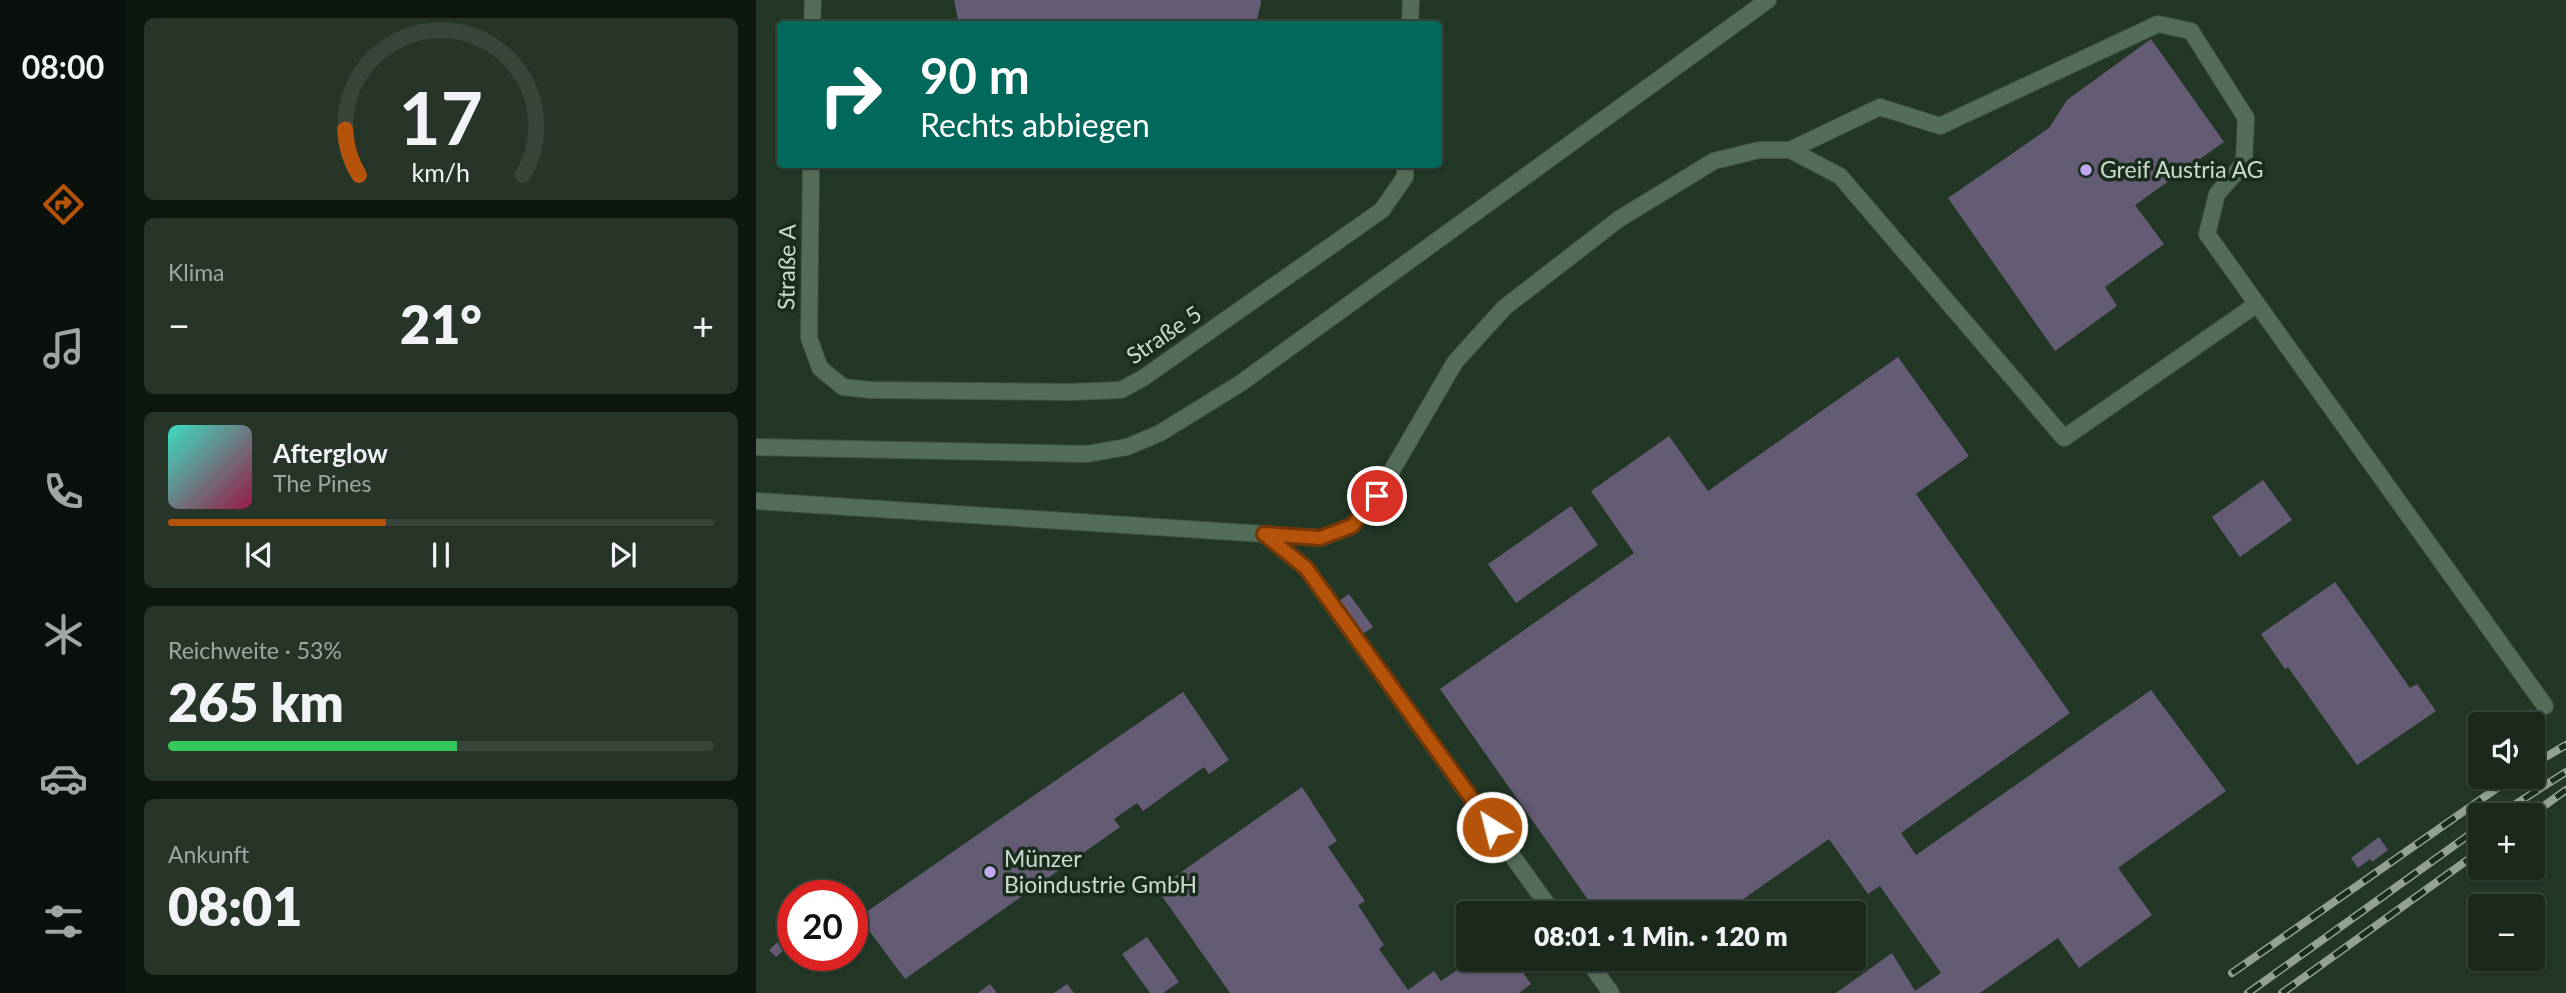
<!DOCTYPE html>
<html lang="de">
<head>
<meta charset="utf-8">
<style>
	body { margin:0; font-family:Lato,sans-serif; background:#273529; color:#f1f3f6; height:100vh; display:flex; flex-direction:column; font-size:26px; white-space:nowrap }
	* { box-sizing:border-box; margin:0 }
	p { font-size:23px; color:#9fa6a3 }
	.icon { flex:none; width:38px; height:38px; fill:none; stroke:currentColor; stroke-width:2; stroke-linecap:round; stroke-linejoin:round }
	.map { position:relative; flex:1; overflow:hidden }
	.side { display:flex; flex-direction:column; gap:18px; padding:18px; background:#0e170f; width:630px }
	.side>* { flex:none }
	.top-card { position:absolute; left:21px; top:21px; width:665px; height:147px; border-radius:7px; box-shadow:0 2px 5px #0004,0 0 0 2px #38453b; background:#00695c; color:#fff; overflow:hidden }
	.tools { position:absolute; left:1712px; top:712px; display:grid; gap:14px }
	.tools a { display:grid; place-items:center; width:77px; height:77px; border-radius:7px; background:#1a291c; box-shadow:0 2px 5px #0004,0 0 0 2px #38453b; font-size:35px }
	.speed { position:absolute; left:21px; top:880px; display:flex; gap:14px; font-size:35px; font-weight:700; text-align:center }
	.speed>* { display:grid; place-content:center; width:91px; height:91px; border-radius:50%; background:#1a291c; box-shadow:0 2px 5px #0004,0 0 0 2px #38453b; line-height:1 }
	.speed .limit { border:10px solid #d22; background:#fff; color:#111 }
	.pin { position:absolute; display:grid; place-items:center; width:60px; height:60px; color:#fff; margin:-30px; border:4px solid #fff; border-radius:50%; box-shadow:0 2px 7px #0007 }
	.me { position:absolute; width:77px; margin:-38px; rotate:324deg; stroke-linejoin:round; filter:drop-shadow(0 0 5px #0008) }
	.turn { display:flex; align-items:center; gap:24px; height:147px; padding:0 28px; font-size:32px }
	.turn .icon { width:91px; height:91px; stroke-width:2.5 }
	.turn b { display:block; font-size:49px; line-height:60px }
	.big { font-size:52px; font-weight:800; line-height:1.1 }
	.side .widget { flex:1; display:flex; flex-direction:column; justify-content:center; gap:10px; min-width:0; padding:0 24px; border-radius:10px; background:#273529 }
	.side .dial { align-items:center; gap:0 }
	.dial svg { height:182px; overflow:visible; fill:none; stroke:#38453b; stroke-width:7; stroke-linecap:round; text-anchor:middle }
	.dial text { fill:#f1f3f6; stroke:none }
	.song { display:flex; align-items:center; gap:21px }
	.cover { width:84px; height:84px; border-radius:10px; background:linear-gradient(135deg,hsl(170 70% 55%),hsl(340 70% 35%)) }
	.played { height:7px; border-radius:4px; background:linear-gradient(90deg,#b45309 40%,#38453b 40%) }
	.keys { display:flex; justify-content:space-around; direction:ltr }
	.heat { display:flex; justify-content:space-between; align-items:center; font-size:38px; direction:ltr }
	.charge { height:10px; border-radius:5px; background:linear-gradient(90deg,#34c759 53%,#38453b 0) }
	.trip { position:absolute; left:700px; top:901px; width:410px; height:70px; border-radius:7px; background:#1a291c; box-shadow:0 2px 5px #0004,0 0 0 2px #38453b; font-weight:800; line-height:70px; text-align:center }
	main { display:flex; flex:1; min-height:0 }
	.tab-bar { display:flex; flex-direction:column; width:126px; justify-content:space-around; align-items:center; background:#0a100b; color:#9fa6a3 }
	.tab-bar .icon { width:49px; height:49px }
	.tab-bar .on { color:#b45309 }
	.tab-bar b { font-size:32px; color:#f1f3f6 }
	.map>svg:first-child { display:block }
</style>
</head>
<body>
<main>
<nav class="tab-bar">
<b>08:00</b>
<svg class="icon on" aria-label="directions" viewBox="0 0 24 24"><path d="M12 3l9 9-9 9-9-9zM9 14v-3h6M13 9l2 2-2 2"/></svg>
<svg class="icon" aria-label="music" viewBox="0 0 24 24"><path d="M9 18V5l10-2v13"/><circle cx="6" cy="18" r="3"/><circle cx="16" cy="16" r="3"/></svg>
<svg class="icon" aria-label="phone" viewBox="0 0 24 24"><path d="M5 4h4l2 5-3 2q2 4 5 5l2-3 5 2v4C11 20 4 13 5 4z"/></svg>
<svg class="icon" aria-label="climate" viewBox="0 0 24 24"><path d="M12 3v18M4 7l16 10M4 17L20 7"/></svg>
<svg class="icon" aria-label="car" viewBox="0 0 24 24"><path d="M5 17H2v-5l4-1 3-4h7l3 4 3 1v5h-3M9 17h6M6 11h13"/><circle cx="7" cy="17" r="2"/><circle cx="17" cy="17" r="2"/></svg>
<svg class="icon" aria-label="filters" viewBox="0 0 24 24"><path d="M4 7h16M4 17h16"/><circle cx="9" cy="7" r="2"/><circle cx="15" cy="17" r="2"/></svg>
</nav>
<section class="side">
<div class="widget dial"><svg viewBox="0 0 100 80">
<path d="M14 69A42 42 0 1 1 86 69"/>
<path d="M14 69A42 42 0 0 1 8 49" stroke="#b45309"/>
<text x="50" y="56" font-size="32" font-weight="700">17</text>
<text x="50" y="72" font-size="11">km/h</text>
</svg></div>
<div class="widget"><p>Klima</p>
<div class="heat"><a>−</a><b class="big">21°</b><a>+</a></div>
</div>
<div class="widget">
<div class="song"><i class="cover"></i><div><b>Afterglow</b><p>The Pines</p></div></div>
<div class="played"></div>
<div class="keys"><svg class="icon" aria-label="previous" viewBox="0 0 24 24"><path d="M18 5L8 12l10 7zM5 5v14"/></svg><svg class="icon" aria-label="pause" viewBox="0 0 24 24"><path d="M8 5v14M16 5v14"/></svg><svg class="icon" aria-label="next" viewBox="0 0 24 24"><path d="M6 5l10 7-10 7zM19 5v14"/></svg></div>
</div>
<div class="widget"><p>Reichweite · 53%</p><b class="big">265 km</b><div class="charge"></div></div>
<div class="widget"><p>Ankunft</p><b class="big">08:01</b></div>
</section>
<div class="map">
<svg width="1810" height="993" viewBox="0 0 1810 993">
	<rect width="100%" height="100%" fill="#223726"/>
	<path fill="#645c75" d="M198 0H505V3L500 24H203Z
		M1395 39 1468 142 1379 205 1408 244 1349 287 1361 306 1299 351 1192 198 1293 128 1311 100Z
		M1142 357 1213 456 1160 494 1314 713 1145 833 1160 855 1395 690 1470 791 1362 868 1396 915 1323 968 1302 938 1224 993H1080L1136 953 1159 991 1185 973 1124 886 1112 894 1073 839 966 914H842L684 689 878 553 835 491 913 436 952 491Z
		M1507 480 1536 520 1484 557 1456 517Z
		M815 506 842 545 760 603 732 564Z
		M1579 582 1654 688 1661 684 1680 711 1601 765 1532 667 1529 669 1505 634Z
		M593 594 617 627 604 636 580 603Z
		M427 692 473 760 453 774 448 767 387 811 381 803 358 819 364 827 149 979 103 917Z
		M546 787 581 841 572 847 609 901 602 905 628 945 623 949 652 990 678 971 685 981 717 959H758L775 984 763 993H474L401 889Z
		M1623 837 1632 850 1616 862 1614 859 1602 868 1595 858Z
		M391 937 423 982 407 993H394L366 954Z
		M25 939 31 947 20 957 13 950Z
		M874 959H901L883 972Z
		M234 984 241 993H222Z
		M311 984 318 993H298Z"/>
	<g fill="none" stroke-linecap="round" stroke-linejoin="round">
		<g stroke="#415444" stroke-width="18">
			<path id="lane" d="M56 24 57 0
				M654 24 655 0
				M55 164 53 338 64 368 87 387 115 390 315 392 365 390 387 378 626 210 649 177V164
				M1501 304 1789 706
				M0 447 331 454 371 447 404 433 485 383 1012 0
				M0 501 508 534 550 568 798 914
				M508 534 564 538 596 526 621 496 699 362 749 307 863 219 958 161 1003 150H1034L1084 176 1308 438 1501 304 1451 234 1461 194 1488 163 1490 118 1435 31 1402 24 1184 126 1124 107 1034 150
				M831 959 855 993"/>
		</g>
		<use href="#lane" stroke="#546d58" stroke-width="16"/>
		<g stroke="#92a194" stroke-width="8">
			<path id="rail" d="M1776 765 1810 745
				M1741 816 1810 772
				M1774 816 1810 790
				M1476 973 1757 777
				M1492 993 1724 827
				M1526 993 1724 851"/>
		</g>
		<use href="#rail" stroke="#192d1c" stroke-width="5" stroke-dasharray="16" stroke-linecap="butt"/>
	</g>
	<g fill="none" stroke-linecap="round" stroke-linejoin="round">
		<g stroke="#753606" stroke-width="18">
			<path id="route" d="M621 496 596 526 564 538 508 534 550 568 736 827"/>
		</g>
		<use href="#route" stroke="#b45309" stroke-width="12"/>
	</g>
	<g fill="#c1a8f3" stroke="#192d1c" stroke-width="2.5">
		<circle cx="1330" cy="170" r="7"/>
		<circle cx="234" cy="872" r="7"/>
	</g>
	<g text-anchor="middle" stroke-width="7" stroke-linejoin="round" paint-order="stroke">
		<g font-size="23" fill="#cddacf" stroke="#192d1c" text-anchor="start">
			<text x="1344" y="178">Greif Austria AG</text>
			<text x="248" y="867">Münzer<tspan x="248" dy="26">Bioindustrie GmbH</tspan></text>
		</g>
		<g font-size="23" fill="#cddacf" stroke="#192d1c">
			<text transform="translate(31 267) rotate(-89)" y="8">Straße A</text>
			<text transform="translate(408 335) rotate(-34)" y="8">Straße 5</text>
		</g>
	</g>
</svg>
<div class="tools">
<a><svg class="icon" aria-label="sound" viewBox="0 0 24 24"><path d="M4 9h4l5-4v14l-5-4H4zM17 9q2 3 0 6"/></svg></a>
<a>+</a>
<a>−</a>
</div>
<div class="speed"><div class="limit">20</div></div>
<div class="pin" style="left:621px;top:496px;background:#d93025"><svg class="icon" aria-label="arrive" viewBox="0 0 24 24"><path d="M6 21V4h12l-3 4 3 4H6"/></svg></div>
<svg class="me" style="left:736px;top:827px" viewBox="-20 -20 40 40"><circle r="17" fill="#b45309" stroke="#fff" stroke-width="3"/><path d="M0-11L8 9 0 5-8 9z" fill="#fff"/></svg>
<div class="trip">08:01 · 1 Min. · 120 m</div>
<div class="top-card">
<div class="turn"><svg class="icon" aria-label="right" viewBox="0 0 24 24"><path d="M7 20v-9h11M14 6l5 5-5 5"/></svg><div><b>90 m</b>Rechts abbiegen</div></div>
</div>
</div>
</main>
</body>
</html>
